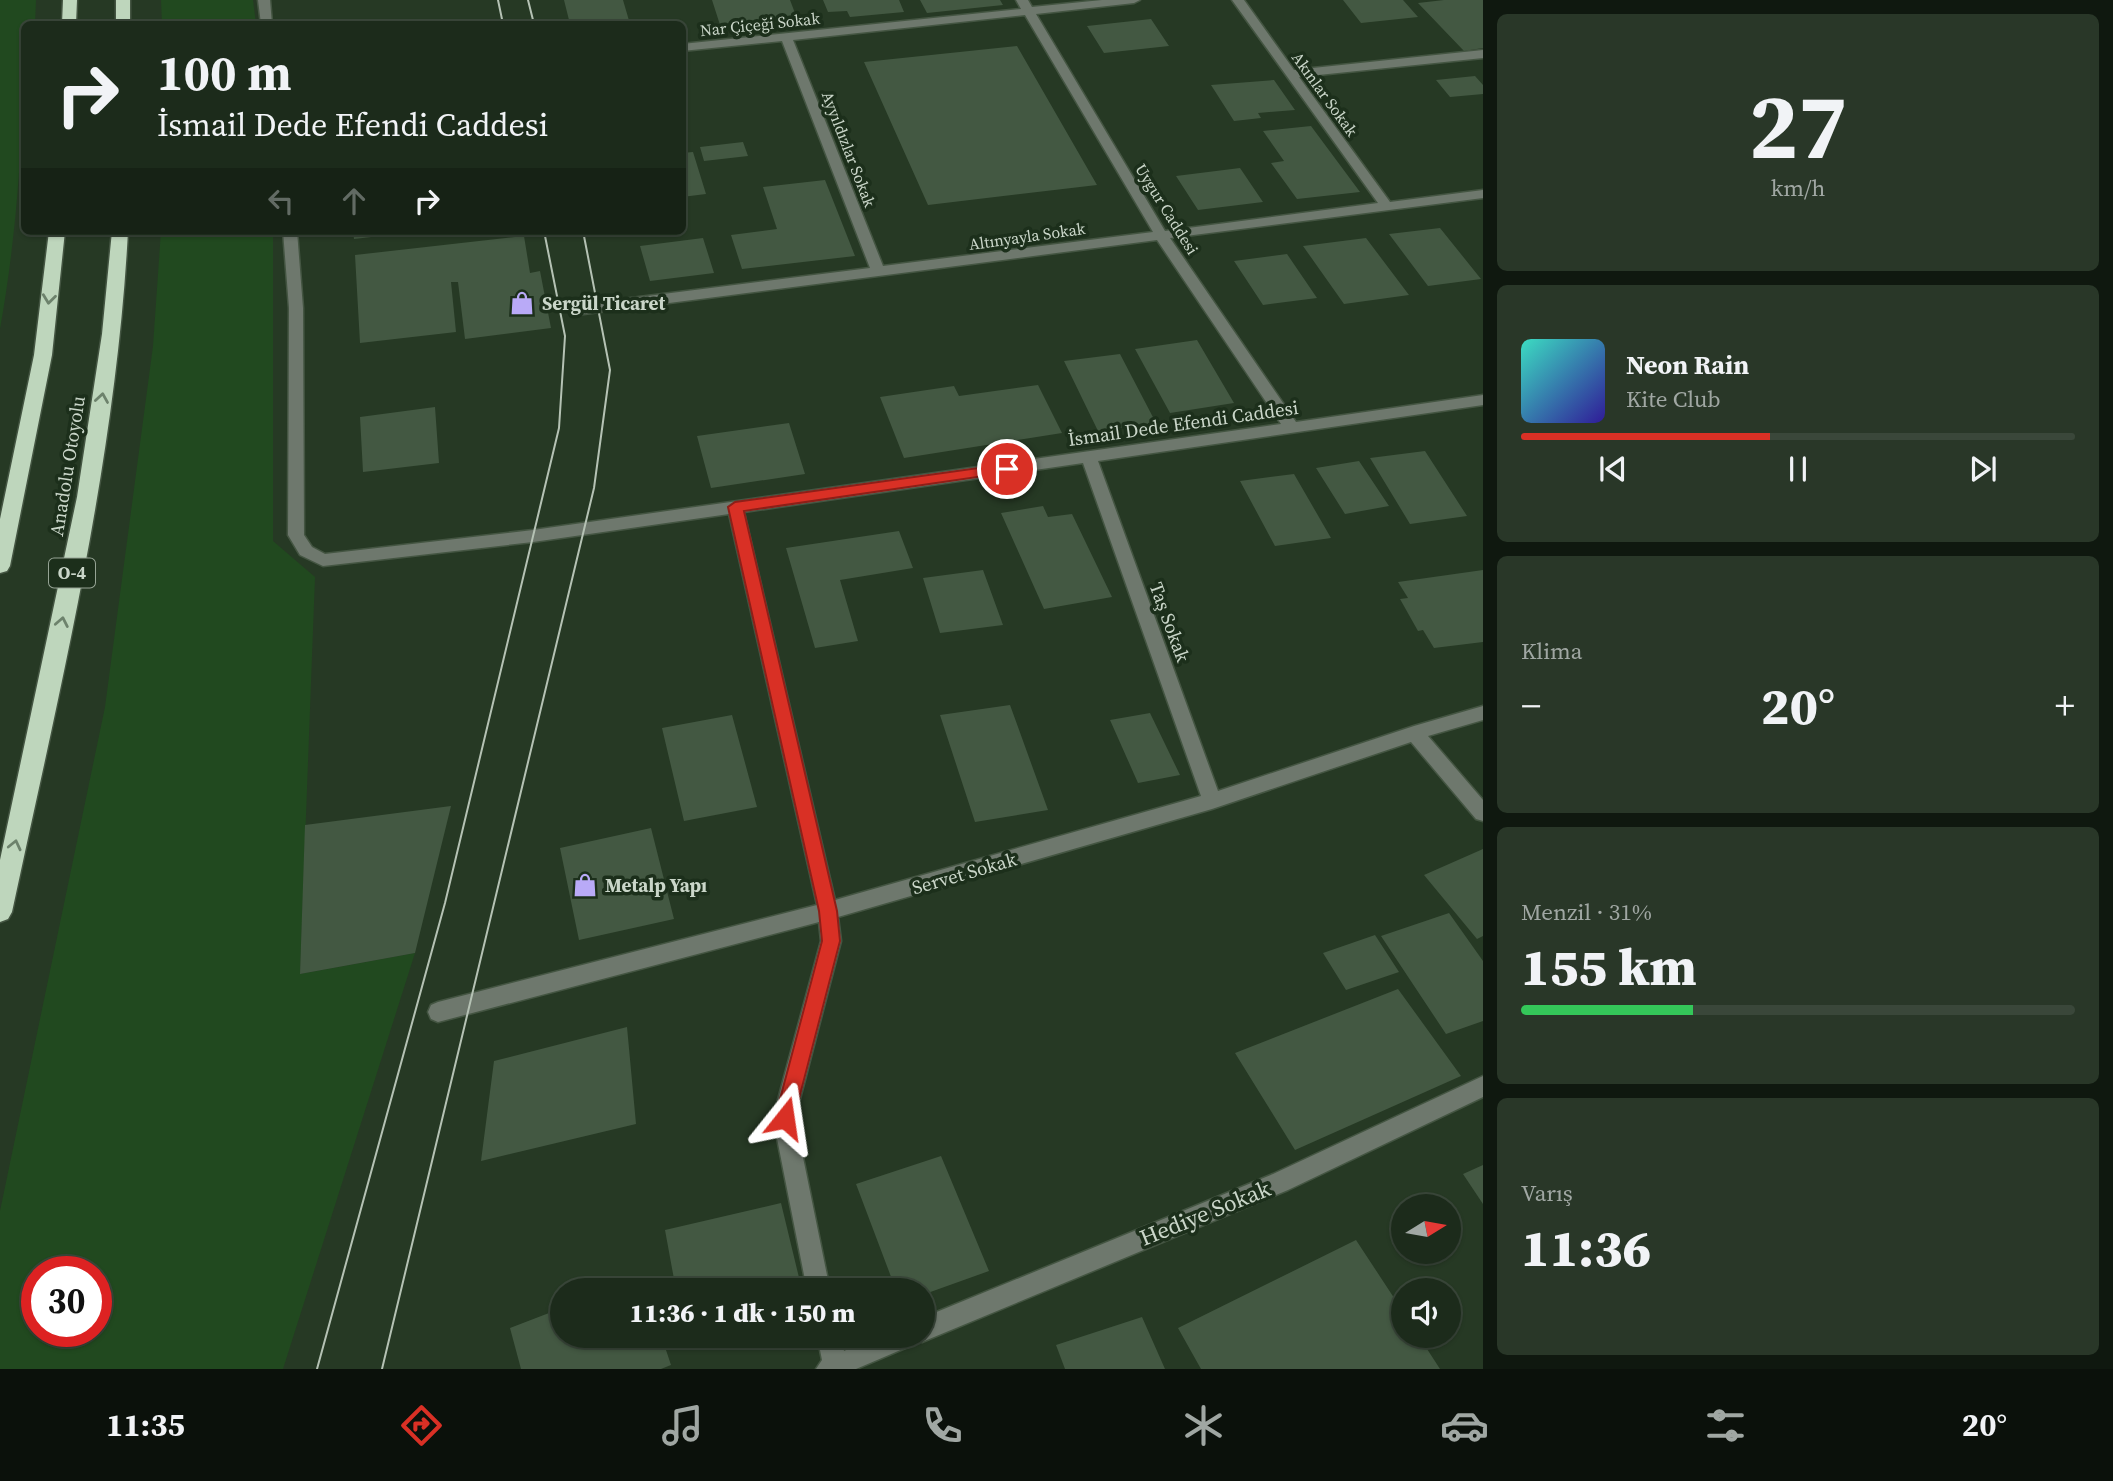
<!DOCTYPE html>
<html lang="tr">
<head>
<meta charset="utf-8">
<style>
	body { margin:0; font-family:"Source Serif 4",serif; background:#293728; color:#f1f3f6; height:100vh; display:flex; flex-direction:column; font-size:26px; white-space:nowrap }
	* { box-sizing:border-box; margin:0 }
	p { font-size:23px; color:#a0a7a3 }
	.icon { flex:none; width:38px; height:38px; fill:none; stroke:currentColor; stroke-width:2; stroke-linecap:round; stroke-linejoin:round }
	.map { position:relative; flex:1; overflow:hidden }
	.panel { display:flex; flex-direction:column; gap:14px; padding:14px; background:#0f180f; width:630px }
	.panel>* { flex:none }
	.top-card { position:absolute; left:21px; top:21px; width:665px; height:214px; border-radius:10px; box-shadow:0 2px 5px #0004,0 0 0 2px #3a473a; background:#1c2b1b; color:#f1f3f6; overflow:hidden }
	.needle { width:46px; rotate:79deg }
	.tools { position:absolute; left:1391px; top:1194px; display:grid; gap:14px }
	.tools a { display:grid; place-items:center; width:70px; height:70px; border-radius:50%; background:#1c2b1b; box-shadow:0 2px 5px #0004,0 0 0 2px #3a473a; font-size:35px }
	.speed { position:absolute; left:21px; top:1256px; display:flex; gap:14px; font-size:35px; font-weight:700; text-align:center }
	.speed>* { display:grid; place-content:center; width:91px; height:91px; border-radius:50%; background:#1c2b1b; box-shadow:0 2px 5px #0004,0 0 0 2px #3a473a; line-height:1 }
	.speed .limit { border:10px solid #d22; background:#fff; color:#111 }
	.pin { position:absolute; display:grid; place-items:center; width:60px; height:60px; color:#fff; margin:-30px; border:4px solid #fff; border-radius:50%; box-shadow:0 2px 7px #0007 }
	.me { position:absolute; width:77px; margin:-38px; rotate:15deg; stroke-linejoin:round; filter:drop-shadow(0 0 5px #0008) }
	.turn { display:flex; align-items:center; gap:24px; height:147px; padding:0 21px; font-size:32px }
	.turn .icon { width:91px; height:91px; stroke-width:2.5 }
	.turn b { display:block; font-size:49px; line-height:60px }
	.lanes { display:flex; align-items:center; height:66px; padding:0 21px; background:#0003; justify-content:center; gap:35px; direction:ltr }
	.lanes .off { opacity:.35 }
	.big { font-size:52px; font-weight:800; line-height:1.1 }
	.panel .tile { flex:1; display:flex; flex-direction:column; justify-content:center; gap:10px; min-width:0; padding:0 24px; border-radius:10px; background:#293728 }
	.panel .dial { align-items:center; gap:0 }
	.dial b { font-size:91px; line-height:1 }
	.song { display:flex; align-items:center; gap:21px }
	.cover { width:84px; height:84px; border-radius:10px; background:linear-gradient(135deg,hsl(170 70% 55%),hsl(250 70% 35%)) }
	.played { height:7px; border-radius:4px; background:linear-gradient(90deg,#d93025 45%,#3a473a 45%) }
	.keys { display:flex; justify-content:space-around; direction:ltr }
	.heat { display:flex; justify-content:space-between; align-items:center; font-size:38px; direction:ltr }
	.charge { height:10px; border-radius:5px; background:linear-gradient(90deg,#34c759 31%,#3a473a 0) }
	.trip { position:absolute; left:550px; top:1278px; width:385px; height:70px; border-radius:35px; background:#1c2b1b; box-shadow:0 2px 5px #0004,0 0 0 2px #3a473a; font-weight:800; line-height:70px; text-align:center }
	.tab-bar { display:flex; height:112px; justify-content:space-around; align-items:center; background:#0b110b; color:#a0a7a3 }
	.tab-bar .icon { width:49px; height:49px }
	.tab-bar .active { color:#d93025 }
	.tab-bar b { font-size:32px; color:#f1f3f6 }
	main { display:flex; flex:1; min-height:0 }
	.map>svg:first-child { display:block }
</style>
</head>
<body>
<main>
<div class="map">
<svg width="1483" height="1369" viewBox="0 0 1483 1369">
	<rect width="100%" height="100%" fill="#263924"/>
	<path fill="#21491f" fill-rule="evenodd" d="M0 0H36L35 24H24C24 127 18 228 0 329Z
		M161 0H253L256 24H162Z
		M161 231H273V541L315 577 300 974 415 953 283 1369H0V1211L105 707 153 346ZM37 1272H96V1332H37Z"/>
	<path fill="#435842" d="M564 0H623L630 24H570Z
		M712 0H790L798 21 721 28Z
		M823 0H899L904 12 850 17 847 11 828 12Z
		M920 0H1000L1003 5 927 13Z
		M1343 0H1403L1418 17 1361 23Z
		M1444 0H1483V48L1464 51 1418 3Z
		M1151 19 1169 46 1104 53 1087 26Z
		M1017 46 1097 185 928 205 864 62Z
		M1475 76 1483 85V94L1450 97 1436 80Z
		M1274 80 1295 110 1258 113 1261 118 1234 121 1211 85Z
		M1311 126 1360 192 1297 199 1271 163 1284 161 1263 131Z
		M743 142 748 156 704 161 700 147Z
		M693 152 706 194 682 197V153Z
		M1240 168 1263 202 1198 210 1176 176Z
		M825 180 855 256 742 269 731 235 777 229 763 187Z
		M1440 228 1481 279 1428 286 1389 234Z
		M353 231H406V233L354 239Z
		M524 236 530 273 540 271 551 328 465 339 458 282H451L456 332 360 343 355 255Z
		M703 238 714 273 650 281 640 246Z
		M1366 238 1409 295 1344 304 1303 246Z
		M1287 254 1317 298 1263 305 1234 261Z
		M1197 340 1234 403 1170 413 1135 349Z
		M1120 354 1156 423 1098 431 1064 361Z
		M1038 385 1062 433 904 458 880 397 954 386 959 396Z
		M435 407 439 463 363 472 360 417Z
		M789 423 805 474 711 488 697 436Z
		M1425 451 1467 516 1410 524 1370 458Z
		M1359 461 1389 506 1345 514 1316 468Z
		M1294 474 1331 538 1275 546 1240 481Z
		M1043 506 1048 517 1072 514 1112 597 1044 609 1001 513Z
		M899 531 913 568 840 580 858 641 815 648 786 548Z
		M983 570 1003 625 940 633 923 578Z
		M1483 570V642L1434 648 1423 630 1418 631 1400 599 1408 598 1398 582Z
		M1010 705 1048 810 975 822 940 715Z
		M1150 713 1180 775 1138 783 1110 720Z
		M732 715 757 807 684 821 662 728Z
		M451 806 415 953 300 974 305 825Z
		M651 828 674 919 579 940 560 848Z
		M1483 849V936L1477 939 1424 875Z
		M1449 913 1483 961V1021L1446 1034 1381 936Z
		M1375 935 1399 972 1346 990 1323 953Z
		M1398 989 1461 1076 1295 1150 1235 1053Z
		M627 1027 636 1124 481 1161 494 1061Z
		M941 1156 989 1271 922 1295V1290H896L856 1184Z
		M1483 1165V1204L1463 1174Z
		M781 1203 802 1290H676L665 1230Z
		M1356 1240 1404 1313V1335H1418L1440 1369H1201L1178 1328Z
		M642 1276 647 1290H608Z
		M562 1308V1335H661L671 1365 661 1369H521L510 1328Z
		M1142 1317 1165 1369H1065L1056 1345Z
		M685 1335H712V1336L686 1342Z"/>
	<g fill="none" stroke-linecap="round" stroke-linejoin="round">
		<g stroke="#445542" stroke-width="3">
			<path id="minor" d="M258 0H270L272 24H261Z
				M1016 0H1028L1032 7 1102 0H1140L1134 3 1036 14 1165 231 1378 203 1232 0H1244L1294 70 1483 50V58L1299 77 1390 202 1483 190V198L1170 238 1296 422 1483 395V405L1098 461 1218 791 1414 726 1483 706V720L1428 736 1483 800V821L1476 819 1411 742 1212 809 838 917 841 941 795 1118 830 1290H807L773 1118 821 941 819 922 438 1022 431 1019 428 1012 431 1005 438 1002 817 905 729 514 533 542 323 566 300 555 288 535 289 308 283 231H297L303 308 304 535 312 547 325 554 533 530 1281 424 1157 240 576 315 569 310 576 305 870 268 782 41 682 51V44L1021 9ZM1025 15 1153 232 883 266 793 40ZM1083 463 1201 796 835 900 744 512Z
				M1483 1076V1097L1288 1190 922 1342 919 1340 917 1343 856 1369H816L822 1360 817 1335H841L844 1351 880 1335H922V1318L1273 1174Z"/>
		</g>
		<g stroke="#445542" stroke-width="3">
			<path id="highway" d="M63 0H77L76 24H62Z
				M116 0H130V24H116Z
				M49 231H65L52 355 10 566 7 571 0 573V519L34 355Z
				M112 231H128C116 461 60 688 12 912L8 919 0 922V860L77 497 102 334Z"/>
		</g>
		<use href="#minor" fill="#6e786d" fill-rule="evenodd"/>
		<use href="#highway" fill="#bed6bc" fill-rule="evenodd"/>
		<path stroke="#b5c2b4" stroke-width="2" d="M498 0 503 24
			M528 0 534 24
			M317 1369 445 903 559 428 565 336 544 231
			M382 1369 594 488 610 370 583 231"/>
	</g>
	<defs><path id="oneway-chevron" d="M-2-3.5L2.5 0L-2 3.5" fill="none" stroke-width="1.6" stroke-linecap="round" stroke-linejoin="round" transform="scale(1.75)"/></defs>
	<g stroke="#6d826c">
		<use href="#oneway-chevron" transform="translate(49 299) rotate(97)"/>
		<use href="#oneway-chevron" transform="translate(102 398) rotate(-81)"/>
		<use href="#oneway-chevron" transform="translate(62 622) rotate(-79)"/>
		<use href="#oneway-chevron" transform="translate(15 845) rotate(-77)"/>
	</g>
	<path fill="#d93025" stroke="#8d1f18" stroke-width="2" d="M1007 464 1012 465V472L744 511 837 911 840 941 794 1118 791 1125 785 1128 778 1125 775 1118 822 941 819 911 728 507 735 502Z"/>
	<defs>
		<g id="shop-bare" transform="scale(1.89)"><path d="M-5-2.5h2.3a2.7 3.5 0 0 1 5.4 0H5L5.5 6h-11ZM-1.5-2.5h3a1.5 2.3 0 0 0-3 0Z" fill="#b9aaf7" stroke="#1c2f1b" stroke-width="2.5" paint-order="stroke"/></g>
	</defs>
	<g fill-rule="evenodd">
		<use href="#shop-bare" x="522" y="303"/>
		<use href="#shop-bare" x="585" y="885"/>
	</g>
	<g text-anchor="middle" stroke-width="7" stroke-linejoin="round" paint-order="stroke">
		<g font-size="16" fill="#cad6c9" stroke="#1c2f1b">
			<text transform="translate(760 24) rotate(-6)" y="6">Nar Çiçeği Sokak</text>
			<text transform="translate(1325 94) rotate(54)" y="6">Akınlar Sokak</text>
			<text transform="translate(849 149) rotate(69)" y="6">Ayyıldızlar Sokak</text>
			<text transform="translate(1167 209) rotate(58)" y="6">Uygur Caddesi</text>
			<text transform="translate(1027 236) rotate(-8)" y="6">Altınyayla Sokak</text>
		</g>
		<rect fill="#1c2f1b" stroke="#96a495" stroke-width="2" x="49" y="558.5" width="46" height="29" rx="5"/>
		<g font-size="18" font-weight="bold" fill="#cad6c9">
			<text x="72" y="579">O-4</text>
		</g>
		<g font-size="19" font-weight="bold" fill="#cad6c9" stroke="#1c2f1b" text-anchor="start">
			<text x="542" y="310">Sergül Ticaret</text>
			<text x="605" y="892">Metalp Yapı</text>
		</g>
		<g font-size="19" fill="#cad6c9" stroke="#1c2f1b">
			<text transform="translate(1183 423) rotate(-8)" y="7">İsmail Dede Efendi Caddesi</text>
			<text transform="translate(67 466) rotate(-81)" y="7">Anadolu Otoyolu</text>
			<text transform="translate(1170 622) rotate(70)" y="7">Taş Sokak</text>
			<text transform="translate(964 873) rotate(-16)" y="7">Servet Sokak</text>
		</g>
		<g font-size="23" fill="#cad6c9" stroke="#1c2f1b">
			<text transform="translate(1205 1213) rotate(-22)" y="8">Hediye Sokak</text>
		</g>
	</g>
</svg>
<div class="tools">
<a><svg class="needle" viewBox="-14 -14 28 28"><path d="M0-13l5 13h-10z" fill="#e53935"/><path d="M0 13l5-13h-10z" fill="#a0a7a3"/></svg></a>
<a><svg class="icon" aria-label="sound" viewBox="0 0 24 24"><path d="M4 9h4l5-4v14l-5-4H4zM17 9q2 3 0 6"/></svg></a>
</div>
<div class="speed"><div class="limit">30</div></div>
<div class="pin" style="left:1007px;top:469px;background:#d93025"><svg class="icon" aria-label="arrive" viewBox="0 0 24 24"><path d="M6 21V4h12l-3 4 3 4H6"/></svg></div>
<svg class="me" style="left:785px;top:1118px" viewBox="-20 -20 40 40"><path d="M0-17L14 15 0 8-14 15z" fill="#d93025" stroke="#fff" stroke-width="4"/></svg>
<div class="trip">11:36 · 1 dk · 150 m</div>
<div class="top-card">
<div class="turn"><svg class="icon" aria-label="right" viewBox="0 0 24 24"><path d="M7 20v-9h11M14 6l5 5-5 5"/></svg><div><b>100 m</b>İsmail Dede Efendi Caddesi</div></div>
<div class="lanes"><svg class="icon off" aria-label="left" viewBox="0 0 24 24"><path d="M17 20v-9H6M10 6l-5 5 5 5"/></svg><svg class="icon off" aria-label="ahead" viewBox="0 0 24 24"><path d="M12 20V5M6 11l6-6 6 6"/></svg><svg class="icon" aria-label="right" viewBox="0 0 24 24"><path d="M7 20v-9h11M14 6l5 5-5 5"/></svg></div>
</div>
</div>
<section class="panel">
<div class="tile dial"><b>27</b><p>km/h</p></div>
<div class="tile">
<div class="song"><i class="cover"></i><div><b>Neon Rain</b><p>Kite Club</p></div></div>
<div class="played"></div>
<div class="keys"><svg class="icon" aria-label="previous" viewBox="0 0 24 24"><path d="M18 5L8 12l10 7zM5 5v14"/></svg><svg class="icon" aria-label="pause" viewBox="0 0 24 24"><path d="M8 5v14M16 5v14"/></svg><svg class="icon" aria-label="next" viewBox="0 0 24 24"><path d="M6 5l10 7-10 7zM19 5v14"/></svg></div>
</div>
<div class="tile"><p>Klima</p>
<div class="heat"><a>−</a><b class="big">20°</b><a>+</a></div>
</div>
<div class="tile"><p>Menzil · 31%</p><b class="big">155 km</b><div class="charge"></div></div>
<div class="tile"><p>Varış</p><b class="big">11:36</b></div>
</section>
</main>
<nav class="tab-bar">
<b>11:35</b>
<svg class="icon active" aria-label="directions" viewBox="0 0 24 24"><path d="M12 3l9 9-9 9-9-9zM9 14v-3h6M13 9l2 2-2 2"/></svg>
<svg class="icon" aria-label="music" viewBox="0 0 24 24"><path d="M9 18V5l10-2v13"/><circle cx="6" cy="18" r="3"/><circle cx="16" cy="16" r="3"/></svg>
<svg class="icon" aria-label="phone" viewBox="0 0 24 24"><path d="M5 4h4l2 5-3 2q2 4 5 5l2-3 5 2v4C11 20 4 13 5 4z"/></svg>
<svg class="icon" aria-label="climate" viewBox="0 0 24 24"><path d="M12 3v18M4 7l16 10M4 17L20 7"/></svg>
<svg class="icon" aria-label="car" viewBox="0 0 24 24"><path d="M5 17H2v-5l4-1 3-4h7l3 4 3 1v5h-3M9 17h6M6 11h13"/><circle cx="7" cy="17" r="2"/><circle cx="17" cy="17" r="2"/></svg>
<svg class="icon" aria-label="filters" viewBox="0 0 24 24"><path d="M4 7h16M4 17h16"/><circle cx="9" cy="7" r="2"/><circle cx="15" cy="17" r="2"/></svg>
<b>20°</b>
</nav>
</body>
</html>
